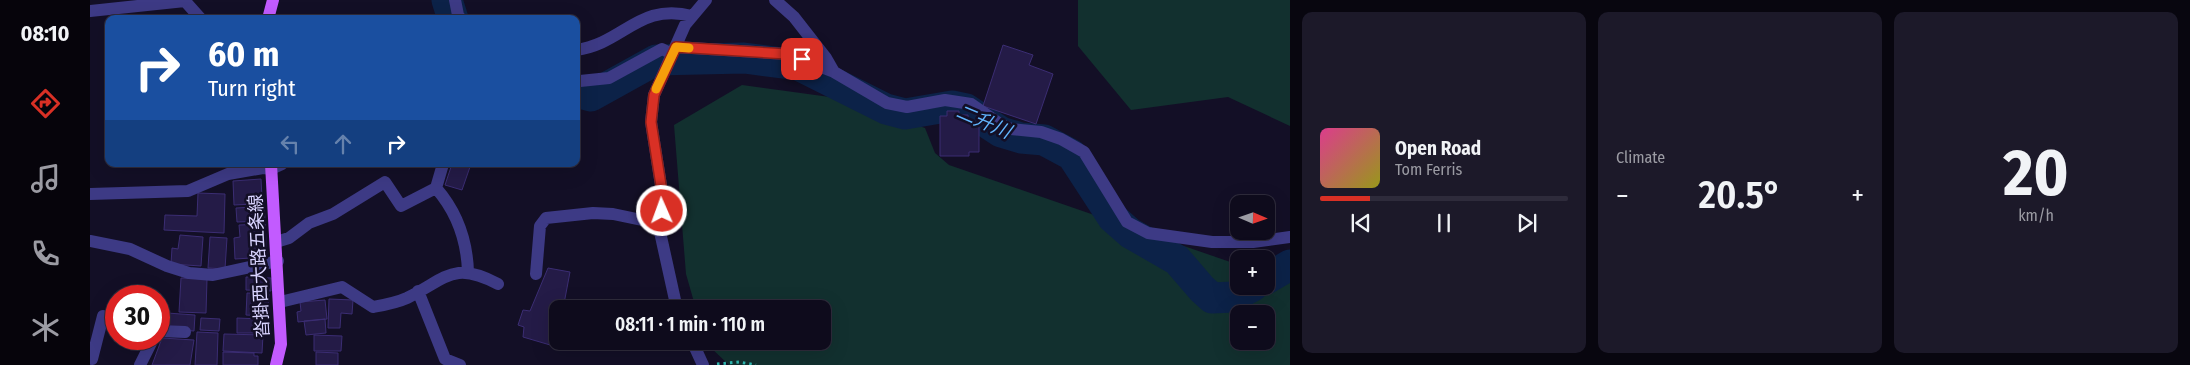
<!DOCTYPE html>
<html lang="en">
<head>
<meta charset="utf-8">
<style>
	body { margin:0; font-family:"Fira Sans Condensed","Noto Sans JP",sans-serif; background:#1c1929; color:#f1f3f6; height:100vh; display:flex; flex-direction:column; font-size:19px; white-space:nowrap }
	* { box-sizing:border-box; margin:0 }
	p { font-size:16px; color:#9b9ba3 }
	.icon { flex:none; width:28px; height:28px; fill:none; stroke:currentColor; stroke-width:2; stroke-linecap:round; stroke-linejoin:round }
	.map { position:relative; flex:1; overflow:hidden }
	.sheet { display:flex; flex-direction:column; gap:12px; padding:12px; background:#08060f; width:900px }
	.sheet>* { flex:none }
	.top-card { position:absolute; left:15px; top:15px; width:475px; height:152px; border-radius:10px; box-shadow:0 5px 20px #0002,0 0 0 1px #2e2b3b; background:#1a4fa0; color:#fff; overflow:hidden }
	.needle { width:32px; rotate:92deg }
	.fabs { position:absolute; left:1140px; top:195px; display:grid; gap:10px }
	.fabs a { display:grid; place-items:center; width:45px; height:45px; border-radius:10px; background:#0e0b1c; box-shadow:0 5px 20px #0002,0 0 0 1px #2e2b3b; font-size:25px }
	.speed { position:absolute; left:15px; top:285px; display:flex; gap:10px; font-size:25px; font-weight:700; text-align:center }
	.speed>* { display:grid; place-content:center; width:65px; height:65px; border-radius:50%; background:#0e0b1c; box-shadow:0 5px 20px #0002,0 0 0 1px #2e2b3b; line-height:1 }
	.speed .limit { border:8px solid #d22; background:#fff; color:#111 }
	.pin { position:absolute; display:grid; place-items:center; width:42px; height:42px; color:#fff; margin:-21px; border-radius:10px; box-shadow:0 2px 8px #0006 }
	.me { position:absolute; width:55px; margin:-28px; rotate:358deg; stroke-linejoin:round; filter:drop-shadow(0 0 4px #0008) }
	.turn { display:flex; align-items:center; gap:18px; height:105px; padding:0 20px; font-size:22px }
	.turn .icon { width:65px; height:65px; stroke-width:2.5 }
	.turn b { display:block; font-size:35px; line-height:42px }
	.lanes { display:flex; align-items:center; height:48px; padding:0 20px; background:#0003; justify-content:center; gap:25px; direction:ltr }
	.lanes .off { opacity:.35 }
	.big { font-size:38px; font-weight:600; line-height:1.1 }
	.sheet .widget { flex:1; display:flex; flex-direction:column; justify-content:center; gap:8px; min-width:0; padding:0 18px; border-radius:10px; background:#1c1929 }
	.sheet .dial { align-items:center; gap:0 }
	.dial b { font-size:65px; line-height:1 }
	.song { display:flex; align-items:center; gap:15px }
	.cover { width:60px; height:60px; border-radius:8px; background:linear-gradient(135deg,hsl(330 70% 55%),hsl(60 70% 35%)) }
	.played { height:5px; border-radius:2px; background:linear-gradient(90deg,#d93025 20%,#2e2b3b 20%) }
	.keys { display:flex; justify-content:space-around; direction:ltr }
	.heat { display:flex; justify-content:space-between; align-items:center; font-size:28px; direction:ltr }
	.sheet .tiles { flex:1; display:grid; gap:12px; grid-template-columns:repeat(3,1fr) }
	.trip { position:absolute; left:459px; top:300px; width:282px; height:50px; border-radius:10px; background:#0e0b1c; box-shadow:0 5px 20px #0002,0 0 0 1px #2e2b3b; font-weight:600; line-height:50px; text-align:center }
	main { display:flex; flex:1; min-height:0 }
	.dock { display:flex; flex-direction:column; width:90px; justify-content:space-around; align-items:center; background:#06040b; color:#9b9ba3 }
	.dock .icon { width:35px; height:35px }
	.dock .current { color:#d93025 }
	.dock b { font-size:22px; color:#f1f3f6 }
	.map>svg:first-child { display:block }
</style>
</head>
<body>
<main>
<nav class="dock">
<b>08:10</b>
<svg class="icon current" aria-label="directions" viewBox="0 0 24 24"><path d="M12 3l9 9-9 9-9-9zM9 14v-3h6M13 9l2 2-2 2"/></svg>
<svg class="icon" aria-label="music" viewBox="0 0 24 24"><path d="M9 18V5l10-2v13"/><circle cx="6" cy="18" r="3"/><circle cx="16" cy="16" r="3"/></svg>
<svg class="icon" aria-label="phone" viewBox="0 0 24 24"><path d="M5 4h4l2 5-3 2q2 4 5 5l2-3 5 2v4C11 20 4 13 5 4z"/></svg>
<svg class="icon" aria-label="climate" viewBox="0 0 24 24"><path d="M12 3v18M4 7l16 10M4 17L20 7"/></svg>
</nav>
<div class="map">
<svg width="1200" height="365" viewBox="0 0 1200 365">
	<rect width="100%" height="100%" fill="#130f26"/>
	<path fill="#12302f" fill-rule="evenodd" d="M988 0H1200V126L1138 97 1041 110 988 46Z
		M652 85 747 98 835 128 845 153 859 165 1149 265V286H1176V274L1200 282V365H639L618 345 616 341H732V309H606L596 274 584 125ZM1149 314H1176V341H1149Z"/>
	<g fill="none" stroke-linecap="round" stroke-linejoin="round">
		<path stroke="#0c2248" stroke-width="31" d="M357 0 363 19
			M486 92 501 96 566 60 654 58 708 65 796 109 815 114 862 106 876 109 911 132 931 138 954 140 982 155 1023 218 1040 233 1087 260 1112 289 1122 298 1143 297 1163 286
			M1176 279 1200 265"/>
	</g>
	<path fill="#241b47" stroke="#3b2d73" d="M913 45 943 55 939 65 963 74 946 124 893 106Z
		M857 111H869V115H878V122H889V152H879V156H850V116H857Z
		M362 164H381L372 190 355 185Z
		M171 179 172 198H163L164 204 144 205 143 181Z
		M108 193 135 194 134 233 74 230 75 215 107 216Z
		M174 202 175 221 147 222 146 208 165 207V203Z
		M175 224 177 257 145 259 144 238 150 237 149 225Z
		M90 235 113 237 111 266 81 264 82 248 88 249Z
		M120 237 137 238 135 269 118 268Z
		M458 268 480 272 473 309H468L467 347 433 337 434 327 428 325 433 310 440 311Z
		M156 277 181 278V291L156 290Z
		M91 278 117 279 116 313 89 312Z
		M157 293 179 294 178 308H175V316L156 315Z
		M239 299 263 300 262 314 251 313 250 328H238Z
		M235 300 237 319 208 322 207 312 211 311 210 302Z
		M77 313 105 315 104 331 76 329Z
		M111 318 130 319 129 331 110 330Z
		M147 318 171 319V333H147Z
		M235 319 236 333 216 335 214 321Z
		M107 332 128 333 127 365H105Z
		M134 334 173 335 172 353 133 351Z
		M224 335 252 336 251 351H224Z
		M72 338 104 340 100 365H62Z
		M133 352 164 353V356H168V365H133Z
		M226 352 248 353V365H226Z"/>
	<g fill="none" stroke-linecap="round" stroke-linejoin="round">
		<path stroke="#2fb8b0" stroke-width="3" stroke-dasharray="2.5 4" stroke-linecap="butt" d="M627 364 649 362 666 365"/>
		<path stroke="#3d3a85" stroke-width="12" d="M94 0 111 19
			M365 0 368 15 371 19
			M685 0 704 17 736 58 744 72 797 103 817 107 855 100 881 104 910 124 921 129 951 132 971 139 994 152 1037 222 1058 233 1122 242H1163L1200 237
			M0 11 95 1
			M586 47 697 54 744 72
			M486 50C533 44 549 2 602 16
			M486 79 490 81 519 78 572 49 582 54
			M353 164 346 188C367 212 377 240 378 272
			M0 194 98 191 138 174 173 168 181 169 192 164
			M0 241 40 249 77 266 99 273 123 275 188 261
			M186 242 199 238 219 223 243 214 295 182 311 206 346 188
			M446 274 450 226 456 218 503 213 523 214 571 224
			M328 291 355 359 370 365
			M190 302 252 287 283 307C294 305 306 303 317 298 356 279 363 260 408 284
			M587 309 570 232 573 198 561 122 564 95 595 25 616 0
			M69 331 95 332
			M602 341 613 365
			M2 359 13 316
			M50 365 63 339"/>
		<path stroke="#c25bff" stroke-width="12" d="M178 19 183 0
			M181 164 191 344 186 365"/>
	</g>
	<g fill="none" stroke-linecap="round" stroke-linejoin="round">
		<g stroke="#8d1f18" stroke-width="12">
			<path id="route" d="M572 211 573 198 561 122 564 95 586 47 697 54 712 59"/>
		</g>
		<use href="#route" stroke="#d93025" stroke-width="9"/>
		<path stroke="#f59e0b" stroke-width="9" d="M566 89 586 47 599 48"/>
	</g>
	<g text-anchor="middle" stroke-width="5" stroke-linejoin="round" paint-order="stroke">
		<g font-size="18" fill="#d9d4ff" stroke="#130f26">
			<text transform="translate(169 266) rotate(-93)" y="6">沓掛西大路五条線</text>
		</g>
		<g font-size="19" font-style="italic" fill="#62b6ff" stroke="#130f26">
			<text transform="translate(894 121) rotate(23)" y="7">二升川</text>
		</g>
	</g>
</svg>
<div class="fabs">
<a><svg class="needle" viewBox="-14 -14 28 28"><path d="M0-13l5 13h-10z" fill="#e53935"/><path d="M0 13l5-13h-10z" fill="#9b9ba3"/></svg></a>
<a>+</a>
<a>−</a>
</div>
<div class="speed"><div class="limit">30</div></div>
<div class="pin" style="left:712px;top:59px;background:#d93025"><svg class="icon" aria-label="arrive" viewBox="0 0 24 24"><path d="M6 21V4h12l-3 4 3 4H6"/></svg></div>
<svg class="me" style="left:572px;top:211px" viewBox="-20 -20 40 40"><circle r="17" fill="#d93025" stroke="#fff" stroke-width="3"/><path d="M0-11L8 9 0 5-8 9z" fill="#fff"/></svg>
<div class="trip">08:11 · 1 min · 110 m</div>
<div class="top-card">
<div class="turn"><svg class="icon" aria-label="right" viewBox="0 0 24 24"><path d="M7 20v-9h11M14 6l5 5-5 5"/></svg><div><b>60 m</b>Turn right</div></div>
<div class="lanes"><svg class="icon off" aria-label="left" viewBox="0 0 24 24"><path d="M17 20v-9H6M10 6l-5 5 5 5"/></svg><svg class="icon off" aria-label="ahead" viewBox="0 0 24 24"><path d="M12 20V5M6 11l6-6 6 6"/></svg><svg class="icon" aria-label="right" viewBox="0 0 24 24"><path d="M7 20v-9h11M14 6l5 5-5 5"/></svg></div>
</div>
</div>
<section class="sheet">
<div class="tiles">
<div class="widget">
<div class="song"><i class="cover"></i><div><b>Open Road</b><p>Tom Ferris</p></div></div>
<div class="played"></div>
<div class="keys"><svg class="icon" aria-label="previous" viewBox="0 0 24 24"><path d="M18 5L8 12l10 7zM5 5v14"/></svg><svg class="icon" aria-label="pause" viewBox="0 0 24 24"><path d="M8 5v14M16 5v14"/></svg><svg class="icon" aria-label="next" viewBox="0 0 24 24"><path d="M6 5l10 7-10 7zM19 5v14"/></svg></div>
</div>
<div class="widget"><p>Climate</p>
<div class="heat"><a>−</a><b class="big">20.5°</b><a>+</a></div>
</div>
<div class="widget dial"><b>20</b><p>km/h</p></div>
</div>
</section>
</main>
</body>
</html>
